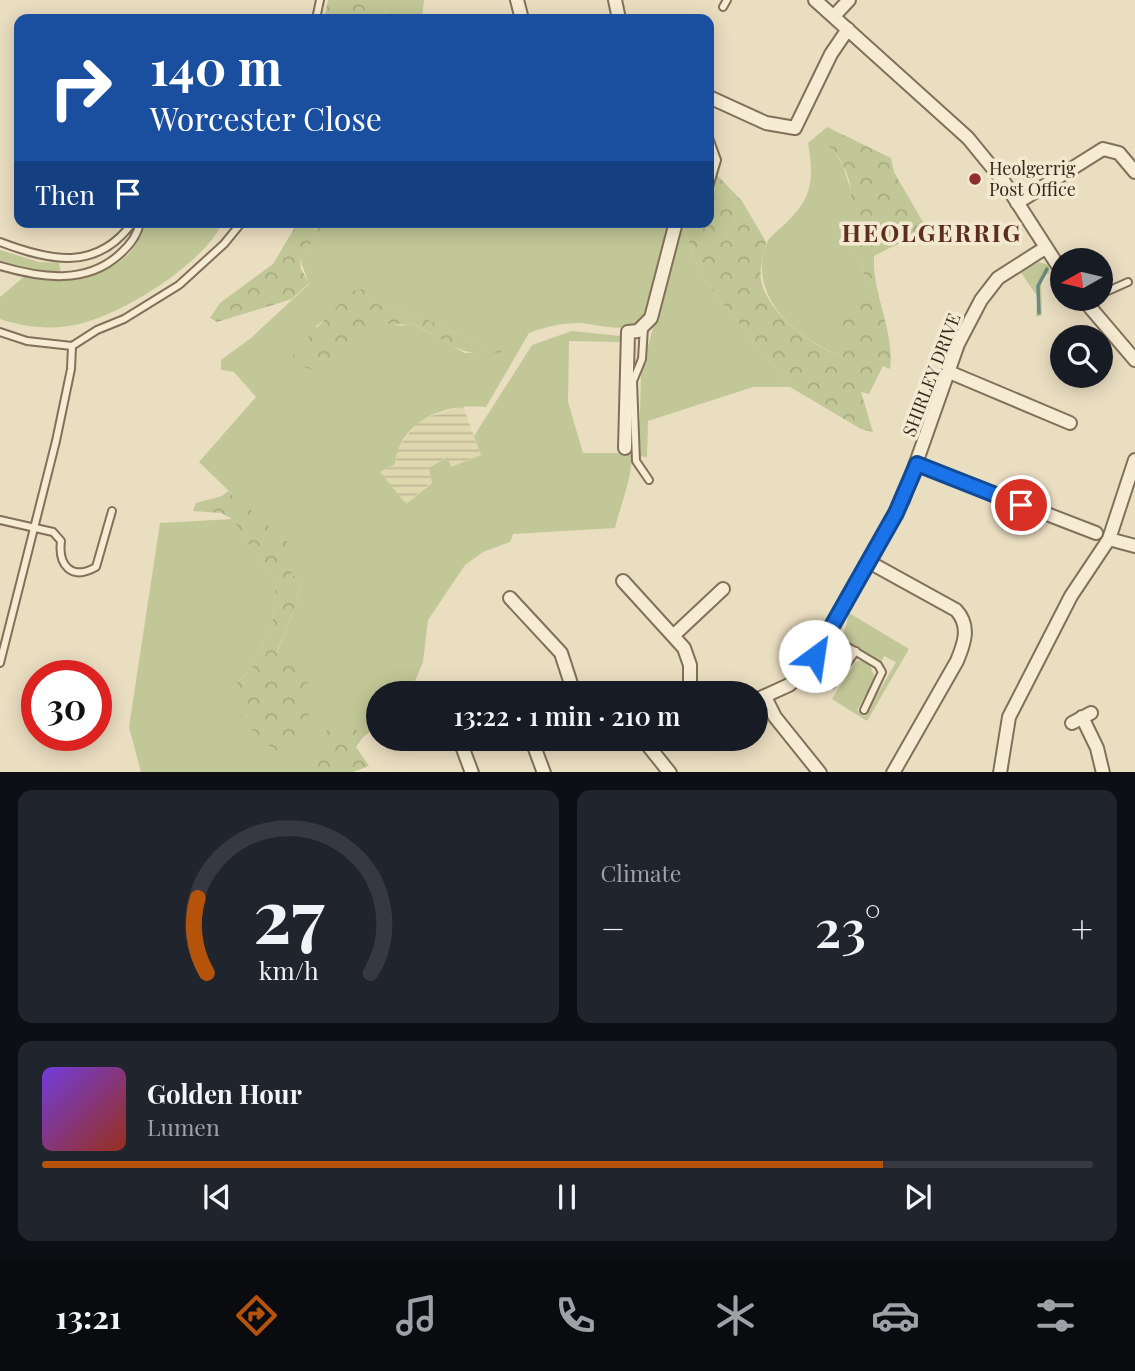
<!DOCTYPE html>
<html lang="en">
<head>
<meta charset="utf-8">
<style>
	body { margin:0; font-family:"Playfair Display",serif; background:#20242c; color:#f1f3f6; height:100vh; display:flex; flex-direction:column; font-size:26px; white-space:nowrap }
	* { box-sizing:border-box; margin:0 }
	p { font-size:23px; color:#9ea1a6 }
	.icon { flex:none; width:38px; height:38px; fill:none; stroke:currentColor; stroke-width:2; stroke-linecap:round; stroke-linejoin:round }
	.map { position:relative; height:772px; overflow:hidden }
	.sheet { display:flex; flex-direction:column; gap:18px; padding:18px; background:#0d0f14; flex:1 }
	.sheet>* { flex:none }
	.guide { position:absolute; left:14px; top:14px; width:700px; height:214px; border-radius:14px; box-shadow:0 4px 18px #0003; background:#1a4fa0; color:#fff; overflow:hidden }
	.needle { width:46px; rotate:262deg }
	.tools { position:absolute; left:1050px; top:248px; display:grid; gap:14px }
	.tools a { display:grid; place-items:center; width:63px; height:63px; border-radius:50%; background:#171b24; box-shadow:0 4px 18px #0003; font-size:35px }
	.speed { position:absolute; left:21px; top:660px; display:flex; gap:14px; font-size:35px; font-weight:700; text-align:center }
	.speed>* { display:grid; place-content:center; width:91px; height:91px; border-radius:50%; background:#171b24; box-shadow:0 4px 18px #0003; line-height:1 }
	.speed .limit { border:10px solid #d22; background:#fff; color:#111 }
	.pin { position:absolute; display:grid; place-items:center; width:60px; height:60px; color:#fff; margin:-30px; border:4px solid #fff; border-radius:50%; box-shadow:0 2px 7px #0007 }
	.me { position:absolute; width:77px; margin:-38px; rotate:31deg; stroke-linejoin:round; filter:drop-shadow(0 0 5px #0008) }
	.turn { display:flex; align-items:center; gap:24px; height:147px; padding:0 21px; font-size:32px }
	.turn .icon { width:91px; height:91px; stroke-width:2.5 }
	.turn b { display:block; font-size:49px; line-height:60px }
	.then { display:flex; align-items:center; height:66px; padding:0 21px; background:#0003; gap:14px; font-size:26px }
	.big { font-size:52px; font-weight:600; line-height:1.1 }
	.sheet .widget { flex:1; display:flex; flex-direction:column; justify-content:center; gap:10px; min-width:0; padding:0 24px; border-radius:14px; background:#20242c }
	.sheet .dial { align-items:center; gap:0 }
	.dial svg { height:182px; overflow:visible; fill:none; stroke:#363941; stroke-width:7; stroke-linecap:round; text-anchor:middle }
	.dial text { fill:#f1f3f6; stroke:none }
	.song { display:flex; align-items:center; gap:21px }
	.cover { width:84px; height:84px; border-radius:10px; background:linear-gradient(135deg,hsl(260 70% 55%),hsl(10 70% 35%)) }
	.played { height:7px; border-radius:4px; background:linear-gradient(90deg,#b45309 80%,#363941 80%) }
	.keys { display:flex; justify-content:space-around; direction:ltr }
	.heat { display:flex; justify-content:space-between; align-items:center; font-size:38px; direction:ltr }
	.sheet .tiles { flex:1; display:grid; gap:18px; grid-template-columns:1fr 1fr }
	.widget:last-child { grid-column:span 2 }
	.trip { position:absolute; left:366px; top:681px; width:402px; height:70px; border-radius:35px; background:#171b24; box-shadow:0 4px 18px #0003; font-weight:600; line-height:70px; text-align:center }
	.dock { display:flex; height:112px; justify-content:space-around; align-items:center; background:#090b0e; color:#9ea1a6 }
	.dock .icon { width:49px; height:49px }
	.dock .selected { color:#b45309 }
	.dock b { font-size:32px; color:#f1f3f6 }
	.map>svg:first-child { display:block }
</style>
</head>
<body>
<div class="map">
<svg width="1135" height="773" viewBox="0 0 1135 773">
	<defs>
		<pattern id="farmland-rules" width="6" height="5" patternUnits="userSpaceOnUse" patternTransform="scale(1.75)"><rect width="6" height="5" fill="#dfd8af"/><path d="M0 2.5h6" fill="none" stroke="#c0b996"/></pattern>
		<pattern id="forest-crowns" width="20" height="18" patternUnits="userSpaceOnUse" patternTransform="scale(1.75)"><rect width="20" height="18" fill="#c1c796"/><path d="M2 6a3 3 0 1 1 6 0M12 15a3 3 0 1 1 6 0" fill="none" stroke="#a6ab81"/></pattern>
	</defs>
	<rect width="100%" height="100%" fill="#eadec1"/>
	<path fill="url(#farmland-rules)" d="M463 406 481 455 450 467 446 457 430 468 432 482 405 504 380 472 395 464 397 449 419 420Z"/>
	<path fill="#c1c796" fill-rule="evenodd" d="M388 0H424L422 19H386L385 3Z
		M821 132 843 165 854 201 845 238 863 269 867 288 858 301 837 355C794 335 748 297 766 245 768 237 778 231 784 225 813 198 814 179 808 143Z
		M144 222H223C203 265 120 316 75 325 50 330 24 327 0 319V297L26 275C70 284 134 277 144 222Z
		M327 222H567L568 225 572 222H660L668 226C662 252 660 282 650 307 638 340 603 324 578 323 561 323 545 327 529 333L486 407C446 402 399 421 395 464L380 472 406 504 432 483 429 468 447 457 451 467 481 455 474 436 532 345 572 331 620 336V342L569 341 568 402 583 453H631C634 474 620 506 615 528L513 534 510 542 483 552 465 565 428 620 423 662 410 693H378V726L363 737 350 722 312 772H141L129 727 160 523 232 519 276 585 272 623 252 668 229 691 276 654 296 605 302 579 291 575 234 496 199 462 256 397 234 372 221 370V360L251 338 309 284 300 259ZM370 287V302L424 318 480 345 506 351 465 353 412 323 401 326 388 322 315 327Z
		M682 222 701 276 790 387H753L648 421 647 457 639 456 641 372Z
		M0 250 39 262 59 263 61 274 30 270 0 262Z
		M1039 262 1048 265 1050 272 1041 279 1042 315 1036 317 1037 296 1020 271Z
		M849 613 909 649 867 721 832 699 855 662 862 660 870 665 875 678 857 710 865 716 896 662 884 656 881 662 843 638Z"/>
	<path fill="url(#forest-crowns)" d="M328 0H388L385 4 386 19H324Z
		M827 127 891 158 894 172 927 229 874 256C872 294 895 332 890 369L883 366 869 394 861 392 873 432 861 429 790 387 701 276 682 222H709V194L717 175 742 201 766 242C764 253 759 269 761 280 767 312 808 343 837 355L839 324 867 288 863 269 845 238C851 212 856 190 843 165 838 153 825 145 821 132Z
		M298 222H327L300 259 301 269 309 283 292 299 217 322 210 318 220 303 273 264Z
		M370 287V302L424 318 480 345 509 351C458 359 455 345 412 323 400 327 391 321 379 325L322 373 292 363 294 352 352 291Z
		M228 491 296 549 291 575 302 579 296 605 276 653C282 656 291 658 296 663 316 684 313 716 299 740L290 737 281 752C262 748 232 709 229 691L252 668 272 623 276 585 232 519 221 513 193 511 196 503 222 496Z
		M350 722 363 737 356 747 369 766 353 772H312L315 753 327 730Z"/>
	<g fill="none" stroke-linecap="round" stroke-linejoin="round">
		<path stroke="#6b8a83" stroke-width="3.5" d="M1039 313 1038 286 1047 269"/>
		<g stroke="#82705a" stroke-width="10">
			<path id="lane" d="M723 7 727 0
				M316 19 320 0
				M709 138 717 160 709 187
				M0 242C50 261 97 272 133 222
				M0 266C41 278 86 285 120 254 130 245 138 235 140 222
				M1101 294 1128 282
				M644 327 642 359 633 381 636 461 649 480
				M0 332 27 341 72 346 97 330 124 319 179 285 224 244 242 222
				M0 520 53 532 61 541C58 565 71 581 96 567L112 511
				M828 635 878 665 882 672 864 710
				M0 663 56 441 71 369 72 346
				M832 684 856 651"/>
		</g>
		<g stroke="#82705a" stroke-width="16">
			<path id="street" d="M517 0 522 19
				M615 0 619 19
				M815 0 968 138 1004 182 1062 272
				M834 16 849 0
				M709 97 766 123 795 128 831 54 848 29
				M1017 203 1103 149 1119 153 1135 172
				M1083 299 1135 360
				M949 372 1070 423
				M625 448 628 332 638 331 651 318 676 222
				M917 464 1096 533
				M1109 539 1135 546
				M869 562 956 610C971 626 964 644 957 661L893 773
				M623 581 684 648 690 665V693
				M510 598 561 653 574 693
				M674 635 723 589
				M765 697 775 717 820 773
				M756 700 789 685 808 668 903 500 958 344 981 300 998 278 1045 248
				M1082 717 1097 748 1103 773
				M1072 723 1091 713
				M459 738 472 773
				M531 738 544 773
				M642 738 670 773
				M462 746 488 738
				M1000 773 1009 717 1071 596 1109 539 1135 460"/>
		</g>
		<use href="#lane" stroke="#f6ecd3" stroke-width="6"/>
		<use href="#street" stroke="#f6ecd3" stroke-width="12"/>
	</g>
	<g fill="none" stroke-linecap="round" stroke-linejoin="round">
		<g stroke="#114b97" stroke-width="18">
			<path id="route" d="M815 656 896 513 917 464 1021 505"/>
		</g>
		<use href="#route" stroke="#1a73e8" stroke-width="12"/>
	</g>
	<circle fill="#8d2f2e" stroke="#f2e9d0" stroke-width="2.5" cx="975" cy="179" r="7"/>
	<g text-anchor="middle" stroke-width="7" stroke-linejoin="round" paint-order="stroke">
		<g font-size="18" fill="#33281d" stroke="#f2e9d0" text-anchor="start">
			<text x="989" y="175">Heolgerrig<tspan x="989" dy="21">Post Office</tspan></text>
		</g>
		<g font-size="18" fill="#33281d" stroke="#f2e9d0">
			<text transform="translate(932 375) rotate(-69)" y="6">SHIRLEY DRIVE</text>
		</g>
		<g font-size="24" font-weight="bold" letter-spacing="2" fill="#5d2d20" stroke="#f2e9d0">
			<text x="932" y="242">HEOLGERRIG</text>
		</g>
	</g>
</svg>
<div class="tools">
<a><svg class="needle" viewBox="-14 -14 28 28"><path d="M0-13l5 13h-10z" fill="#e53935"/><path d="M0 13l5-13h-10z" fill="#9ea1a6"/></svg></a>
<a><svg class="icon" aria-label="search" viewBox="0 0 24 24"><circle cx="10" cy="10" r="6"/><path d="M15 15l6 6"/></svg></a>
</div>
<div class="speed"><div class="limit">30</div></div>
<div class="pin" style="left:1021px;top:505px;background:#d93025"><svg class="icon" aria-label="arrive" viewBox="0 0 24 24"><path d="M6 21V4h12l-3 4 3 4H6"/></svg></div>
<svg class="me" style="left:815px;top:656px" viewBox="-20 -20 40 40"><circle r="19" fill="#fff"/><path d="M0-13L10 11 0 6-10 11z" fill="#1a73e8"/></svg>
<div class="trip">13:22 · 1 min · 210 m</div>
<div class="guide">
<div class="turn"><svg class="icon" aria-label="right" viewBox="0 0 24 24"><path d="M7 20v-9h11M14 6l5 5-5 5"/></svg><div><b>140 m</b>Worcester Close</div></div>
<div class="then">Then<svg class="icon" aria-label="arrive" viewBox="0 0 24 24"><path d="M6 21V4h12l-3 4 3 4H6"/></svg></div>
</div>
</div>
<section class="sheet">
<div class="tiles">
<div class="widget dial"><svg viewBox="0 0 100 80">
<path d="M14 69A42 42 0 1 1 86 69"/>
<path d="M14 69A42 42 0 0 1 10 36" stroke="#b45309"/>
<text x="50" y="56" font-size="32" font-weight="700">27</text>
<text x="50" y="72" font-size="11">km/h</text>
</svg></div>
<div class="widget"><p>Climate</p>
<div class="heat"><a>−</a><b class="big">23°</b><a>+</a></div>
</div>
<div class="widget">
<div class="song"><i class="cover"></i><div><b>Golden Hour</b><p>Lumen</p></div></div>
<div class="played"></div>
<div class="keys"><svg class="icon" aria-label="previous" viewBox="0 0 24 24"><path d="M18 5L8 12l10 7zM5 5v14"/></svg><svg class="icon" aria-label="pause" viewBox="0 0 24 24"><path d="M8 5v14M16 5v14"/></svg><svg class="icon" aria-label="next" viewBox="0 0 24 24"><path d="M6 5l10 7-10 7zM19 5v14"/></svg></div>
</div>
</div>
</section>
<nav class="dock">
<b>13:21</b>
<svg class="icon selected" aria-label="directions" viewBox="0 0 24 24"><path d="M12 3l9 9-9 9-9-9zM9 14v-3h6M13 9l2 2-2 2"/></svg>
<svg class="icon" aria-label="music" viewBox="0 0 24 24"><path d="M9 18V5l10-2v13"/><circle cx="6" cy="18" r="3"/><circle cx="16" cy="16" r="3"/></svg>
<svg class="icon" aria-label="phone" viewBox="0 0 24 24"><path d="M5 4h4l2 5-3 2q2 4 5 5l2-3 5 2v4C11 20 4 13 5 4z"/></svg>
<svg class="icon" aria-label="climate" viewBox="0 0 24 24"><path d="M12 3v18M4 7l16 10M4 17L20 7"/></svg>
<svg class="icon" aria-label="car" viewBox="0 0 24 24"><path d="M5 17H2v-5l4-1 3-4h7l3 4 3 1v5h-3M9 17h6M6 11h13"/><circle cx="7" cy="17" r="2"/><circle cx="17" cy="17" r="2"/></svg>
<svg class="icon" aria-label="filters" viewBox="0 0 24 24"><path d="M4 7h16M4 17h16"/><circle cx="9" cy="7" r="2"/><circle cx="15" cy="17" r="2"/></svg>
</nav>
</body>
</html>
